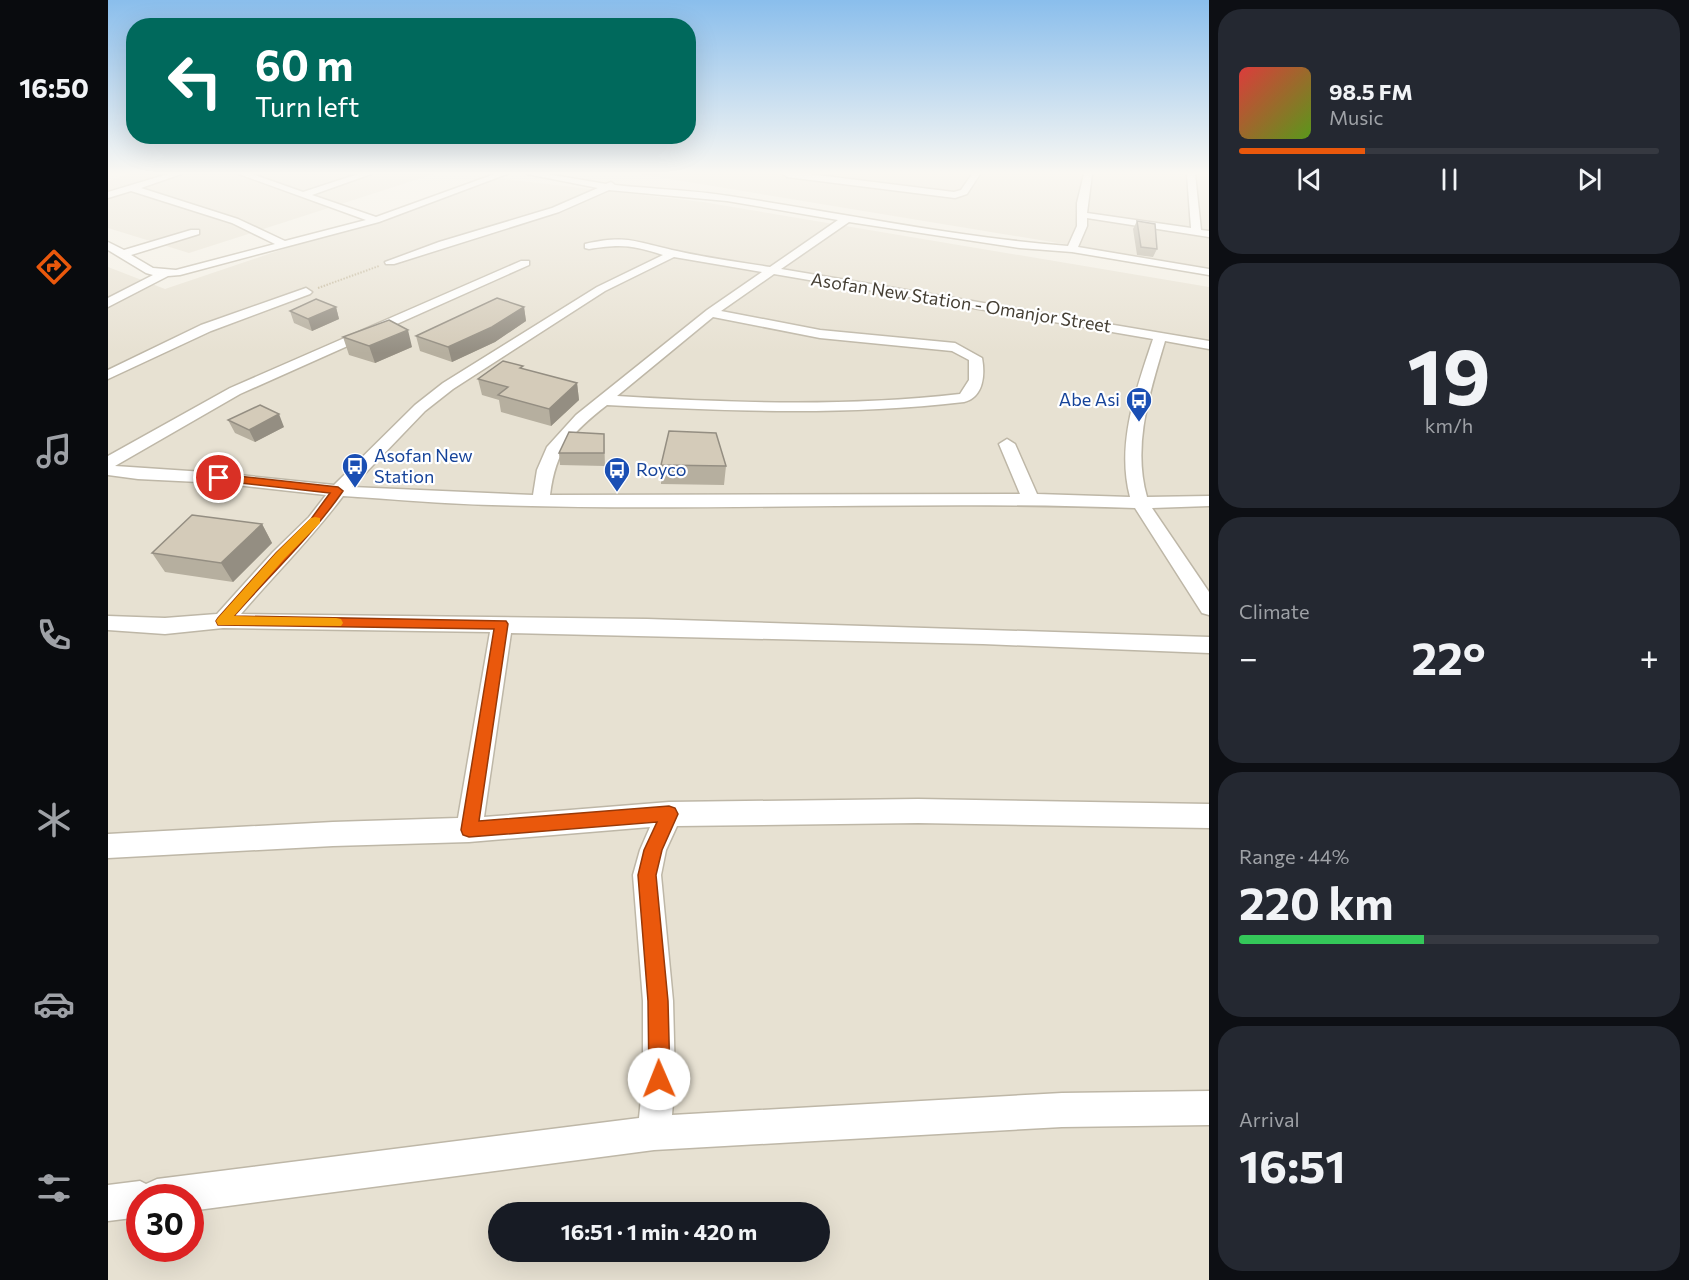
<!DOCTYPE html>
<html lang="en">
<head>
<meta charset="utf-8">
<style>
	body { margin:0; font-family:Commissioner,sans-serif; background:#242831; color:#f1f3f6; height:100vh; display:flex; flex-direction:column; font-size:22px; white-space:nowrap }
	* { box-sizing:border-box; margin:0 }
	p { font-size:20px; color:#9ea1a6 }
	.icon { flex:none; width:33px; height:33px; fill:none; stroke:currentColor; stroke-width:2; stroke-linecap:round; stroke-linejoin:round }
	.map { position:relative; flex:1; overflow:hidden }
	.side { display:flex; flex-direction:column; gap:9px; padding:9px; background:#0d0f14; width:480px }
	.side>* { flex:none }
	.banner { position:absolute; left:18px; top:18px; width:570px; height:126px; border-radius:24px; box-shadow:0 6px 24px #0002; background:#00695c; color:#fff; overflow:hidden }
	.speed { position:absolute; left:18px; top:1184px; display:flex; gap:12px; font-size:30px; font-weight:700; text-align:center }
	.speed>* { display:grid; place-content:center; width:78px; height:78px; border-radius:50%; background:#171b24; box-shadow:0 6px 24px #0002; line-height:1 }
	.speed .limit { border:9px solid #d22; background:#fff; color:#111 }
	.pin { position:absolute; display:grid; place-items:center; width:51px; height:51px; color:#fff; margin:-26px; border:3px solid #fff; border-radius:50%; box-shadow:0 2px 6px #0007 }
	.me { position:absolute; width:66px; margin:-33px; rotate:359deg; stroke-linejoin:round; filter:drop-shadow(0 0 4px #0008) }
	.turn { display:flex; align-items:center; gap:21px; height:126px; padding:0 30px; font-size:27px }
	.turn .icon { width:78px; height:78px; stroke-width:2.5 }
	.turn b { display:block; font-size:42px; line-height:51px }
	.big { font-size:45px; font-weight:700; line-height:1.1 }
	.side .widget { flex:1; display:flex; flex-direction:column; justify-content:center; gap:9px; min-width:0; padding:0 21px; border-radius:24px; background:#242831 }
	.side .dial { align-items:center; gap:0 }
	.dial b { font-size:78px; line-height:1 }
	.song { display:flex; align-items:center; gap:18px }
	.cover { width:72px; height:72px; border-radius:9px; background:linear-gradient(135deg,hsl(0 70% 55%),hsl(90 70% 35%)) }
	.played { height:6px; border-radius:3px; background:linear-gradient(90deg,#ea580c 30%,#363941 30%) }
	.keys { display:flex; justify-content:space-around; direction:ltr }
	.heat { display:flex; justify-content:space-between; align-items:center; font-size:33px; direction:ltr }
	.charge { height:9px; border-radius:4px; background:linear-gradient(90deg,#34c759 44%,#363941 0) }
	.trip { position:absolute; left:380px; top:1202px; width:342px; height:60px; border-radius:30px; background:#171b24; box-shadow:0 6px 24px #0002; font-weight:700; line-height:60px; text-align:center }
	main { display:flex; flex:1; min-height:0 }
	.tabs { display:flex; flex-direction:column; width:108px; justify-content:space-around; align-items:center; background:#090b0e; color:#9ea1a6 }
	.tabs .icon { width:42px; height:42px }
	.tabs .current { color:#ea580c }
	.tabs b { font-size:27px; color:#f1f3f6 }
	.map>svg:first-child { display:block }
</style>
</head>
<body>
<main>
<nav class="tabs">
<b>16:50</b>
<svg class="icon current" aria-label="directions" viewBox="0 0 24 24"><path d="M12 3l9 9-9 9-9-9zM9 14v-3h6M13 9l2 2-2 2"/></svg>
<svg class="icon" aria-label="music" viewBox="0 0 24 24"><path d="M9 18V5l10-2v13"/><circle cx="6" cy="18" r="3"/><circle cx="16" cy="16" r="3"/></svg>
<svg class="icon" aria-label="phone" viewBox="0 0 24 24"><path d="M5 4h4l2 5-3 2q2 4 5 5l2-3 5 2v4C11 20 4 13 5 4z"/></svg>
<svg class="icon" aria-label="climate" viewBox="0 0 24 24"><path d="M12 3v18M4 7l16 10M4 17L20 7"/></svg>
<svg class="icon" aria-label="car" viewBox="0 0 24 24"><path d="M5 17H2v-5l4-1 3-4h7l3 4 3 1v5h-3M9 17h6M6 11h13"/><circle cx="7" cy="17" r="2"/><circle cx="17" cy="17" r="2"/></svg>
<svg class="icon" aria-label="filters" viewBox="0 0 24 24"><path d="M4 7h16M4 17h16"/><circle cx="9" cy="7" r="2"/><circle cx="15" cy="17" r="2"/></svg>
</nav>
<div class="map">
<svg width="1101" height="1280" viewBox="0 0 1101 1280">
	<rect width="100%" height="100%" fill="#f3efe4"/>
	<path fill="#e7e1d2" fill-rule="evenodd" d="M21 174H326L81 253 0 228V181Z
		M532 174H1101V268Z
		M386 178 595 202 1101 287V1280H0V267L57 289ZM32 1197H82V1248H32ZM390 1212H711V1251H390Z"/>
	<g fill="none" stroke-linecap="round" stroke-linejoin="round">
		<g stroke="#beb7a7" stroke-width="3">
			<path id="minor" d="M60 174H73L33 188 130 219 177 241 258 220 131 174H144L195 192 250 174H263L204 195 268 217 387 174H399L271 222 72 275 60 276 0 307V298L45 275 38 273 0 250V242L16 250 83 230H91V234L23 255 45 268 68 270 167 244 124 223 23 191 0 198V192Z
				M419 174H439L498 184 503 182 507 185C545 189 584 190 621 196 734 213 846 237 960 246L969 226V203L976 174H984L979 213 1083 228 1079 174H1087L1093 230 1101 231V237L979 218V226L970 247 1101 269V275L964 252 912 248 741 222 673 269 1101 341V349L1057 341C1042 392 1024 445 1039 497L1101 496V506L1044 508 1101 592V615L1094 613 1027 508C812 500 598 512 384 505 334 504 284 499 235 496 204 538 167 574 133 614L539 619 1101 637V653L875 644 403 633 376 817 561 802 810 799 1101 804V828L810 823 569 826 558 850 553 875 565 1001 567 1079 564 1115 954 1093 1101 1091V1125L954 1127 546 1150 82 1211V1197H32V1217L0 1221V1185L32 1181 38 1184 49 1179 531 1118 535 1079V1001L525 875 532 850 542 827 361 842 225 846 0 858V834L225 822 350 818 382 632 115 628 57 634 0 630V616L57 618 109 614 165 552 201 517 218 495 111 483 30 479 0 475V456L122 388 413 261H421V265L132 394 7 466 111 473 226 485 307 405 335 383 489 287 555 255C524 245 513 244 481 249L477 248V244C521 234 529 243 569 251 600 258 631 262 662 267L730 220 619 201 501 190 451 212 286 264H278L277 262 331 242 444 208 490 188ZM566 257 654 272 599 310 468 415 439 447 429 470 425 495 244 487 317 411 345 389 497 291ZM666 274 1045 339C1028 390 1008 444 1022 497L929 494 907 444 899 439 891 444 912 494 442 495C448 449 463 433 499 405 618 411 737 416 856 402 876 397 877 374 874 358L847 343 712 330 613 311ZM605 317 712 338 844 351 861 360V380L852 394C737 407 624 403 509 396Z
				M675 174H701L846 192 853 190 864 174H872L859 194 847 198 679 177Z
				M198 288 204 292 202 294 103 331 0 379V370L93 325Z"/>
		</g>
		<path stroke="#c0b497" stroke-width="2" stroke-dasharray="1.5 1.5" stroke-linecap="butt" d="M210 288 271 266"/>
		<use href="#minor" fill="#fff" fill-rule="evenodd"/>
	</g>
	<path fill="#b6af9f" d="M1029 221 1049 249 1045 257 1029 255 1025 229Z
		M228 307 231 319 204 331 186 323 182 311Z
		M416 307 418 321 387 342 344 362 312 351 308 336Z
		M235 337 304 347 267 363 241 355Z
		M416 369 469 383 471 400 443 426 393 412 391 400 374 395 370 379Z
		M120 420 176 427 147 442 127 433Z
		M496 434 497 466 452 465 451 453Z
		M553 465 618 466 616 485 553 484Z
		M154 524 164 543 125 582 57 572 44 553Z"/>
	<path fill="#948e82" d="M228 307 231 319 204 331 200 319Z
		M416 307 418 321 387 342 344 362 340 347Z
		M300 330 304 347 267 363 261 346Z
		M469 383 471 400 443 426 441 409Z
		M171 414 176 427 147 442 141 430Z
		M154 524 164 543 125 582 113 563Z"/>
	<path fill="#d4cbb9" stroke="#948e82" stroke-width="1.5" d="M1029 221 1047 224 1049 249 1033 247Z
		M389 298 416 307 384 327 340 347 308 336Z
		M208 299 228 307 200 319 182 311Z
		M281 320 300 330 261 346 235 337Z
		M395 361 415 366 412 368 469 383 441 409 390 395 400 387 370 379Z
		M152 405 171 414 141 430 120 420Z
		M561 431 608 433 618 466 553 465Z
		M461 432 496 434V453H451Z
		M84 515 154 524 113 563 44 553Z"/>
	<linearGradient id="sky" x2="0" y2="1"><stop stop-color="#8abeec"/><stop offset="0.49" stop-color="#faf8f3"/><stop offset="1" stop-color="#faf8f3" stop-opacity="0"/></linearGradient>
	<rect width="1101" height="353" fill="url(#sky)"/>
	<path fill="#ea580c" stroke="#983908" stroke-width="1.5" d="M111 474 230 487 235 491C204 536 162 575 126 616L398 621 400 624 371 821 561 806 567 808 570 814 554 850 548 875 560 1001 562 1079 559 1087 551 1090 544 1087 541 1079 540 1001 530 875 536 850 549 822 361 837 355 835 353 830 386 629 110 625 108 621 110 618 168 553 203 519 222 493 107 480V475Z"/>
	<path fill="#f59e0b" d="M207 517 212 518V523L177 558 126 616 228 618 233 619 235 623 233 626 110 625 108 621 110 618 168 553 203 518Z"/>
	<defs>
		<g id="bus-pin" transform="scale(1.35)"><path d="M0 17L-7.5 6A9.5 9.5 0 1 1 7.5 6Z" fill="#1a4fb4" stroke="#fff"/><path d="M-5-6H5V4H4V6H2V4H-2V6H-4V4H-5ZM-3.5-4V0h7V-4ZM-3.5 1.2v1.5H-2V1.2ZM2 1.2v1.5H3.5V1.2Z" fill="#fff"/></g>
	</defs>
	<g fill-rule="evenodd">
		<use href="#bus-pin" x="1031" y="400"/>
		<use href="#bus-pin" x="247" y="466"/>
		<use href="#bus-pin" x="509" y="470"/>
	</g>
	<g text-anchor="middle" stroke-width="4.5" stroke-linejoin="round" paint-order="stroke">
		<g font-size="18" fill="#453f34" stroke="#fff">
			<text transform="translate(853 303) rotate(9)" y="6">Asofan New Station - Omanjor Street</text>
		</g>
		<g font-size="18" fill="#164399" stroke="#fff" text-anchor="start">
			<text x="1012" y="406" text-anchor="end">Abe Asi</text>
			<text x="266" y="462">Asofan New<tspan x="266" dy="21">Station</tspan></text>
			<text x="528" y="476">Royco</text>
		</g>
	</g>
</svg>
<div class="speed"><div class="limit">30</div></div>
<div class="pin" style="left:111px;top:478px;background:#d93025"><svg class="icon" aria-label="arrive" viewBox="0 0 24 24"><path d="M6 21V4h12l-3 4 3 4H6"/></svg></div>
<svg class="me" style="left:551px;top:1079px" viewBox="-20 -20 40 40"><circle r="19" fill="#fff"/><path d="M0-13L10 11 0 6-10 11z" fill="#ea580c"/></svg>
<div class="trip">16:51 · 1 min · 420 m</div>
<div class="banner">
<div class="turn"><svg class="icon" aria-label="left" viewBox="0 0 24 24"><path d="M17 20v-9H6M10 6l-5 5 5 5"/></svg><div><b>60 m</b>Turn left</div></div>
</div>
</div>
<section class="side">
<div class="widget">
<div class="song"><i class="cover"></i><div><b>98.5 FM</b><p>Music</p></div></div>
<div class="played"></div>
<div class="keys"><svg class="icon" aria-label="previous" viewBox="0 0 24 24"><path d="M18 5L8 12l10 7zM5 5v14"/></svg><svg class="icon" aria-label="pause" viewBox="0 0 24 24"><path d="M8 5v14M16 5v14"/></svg><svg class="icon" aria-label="next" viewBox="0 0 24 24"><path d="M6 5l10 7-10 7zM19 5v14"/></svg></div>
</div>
<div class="widget dial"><b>19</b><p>km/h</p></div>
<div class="widget"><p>Climate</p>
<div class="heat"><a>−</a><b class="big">22°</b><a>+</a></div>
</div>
<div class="widget"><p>Range · 44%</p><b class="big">220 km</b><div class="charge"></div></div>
<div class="widget"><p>Arrival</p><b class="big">16:51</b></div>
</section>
</main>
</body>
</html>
